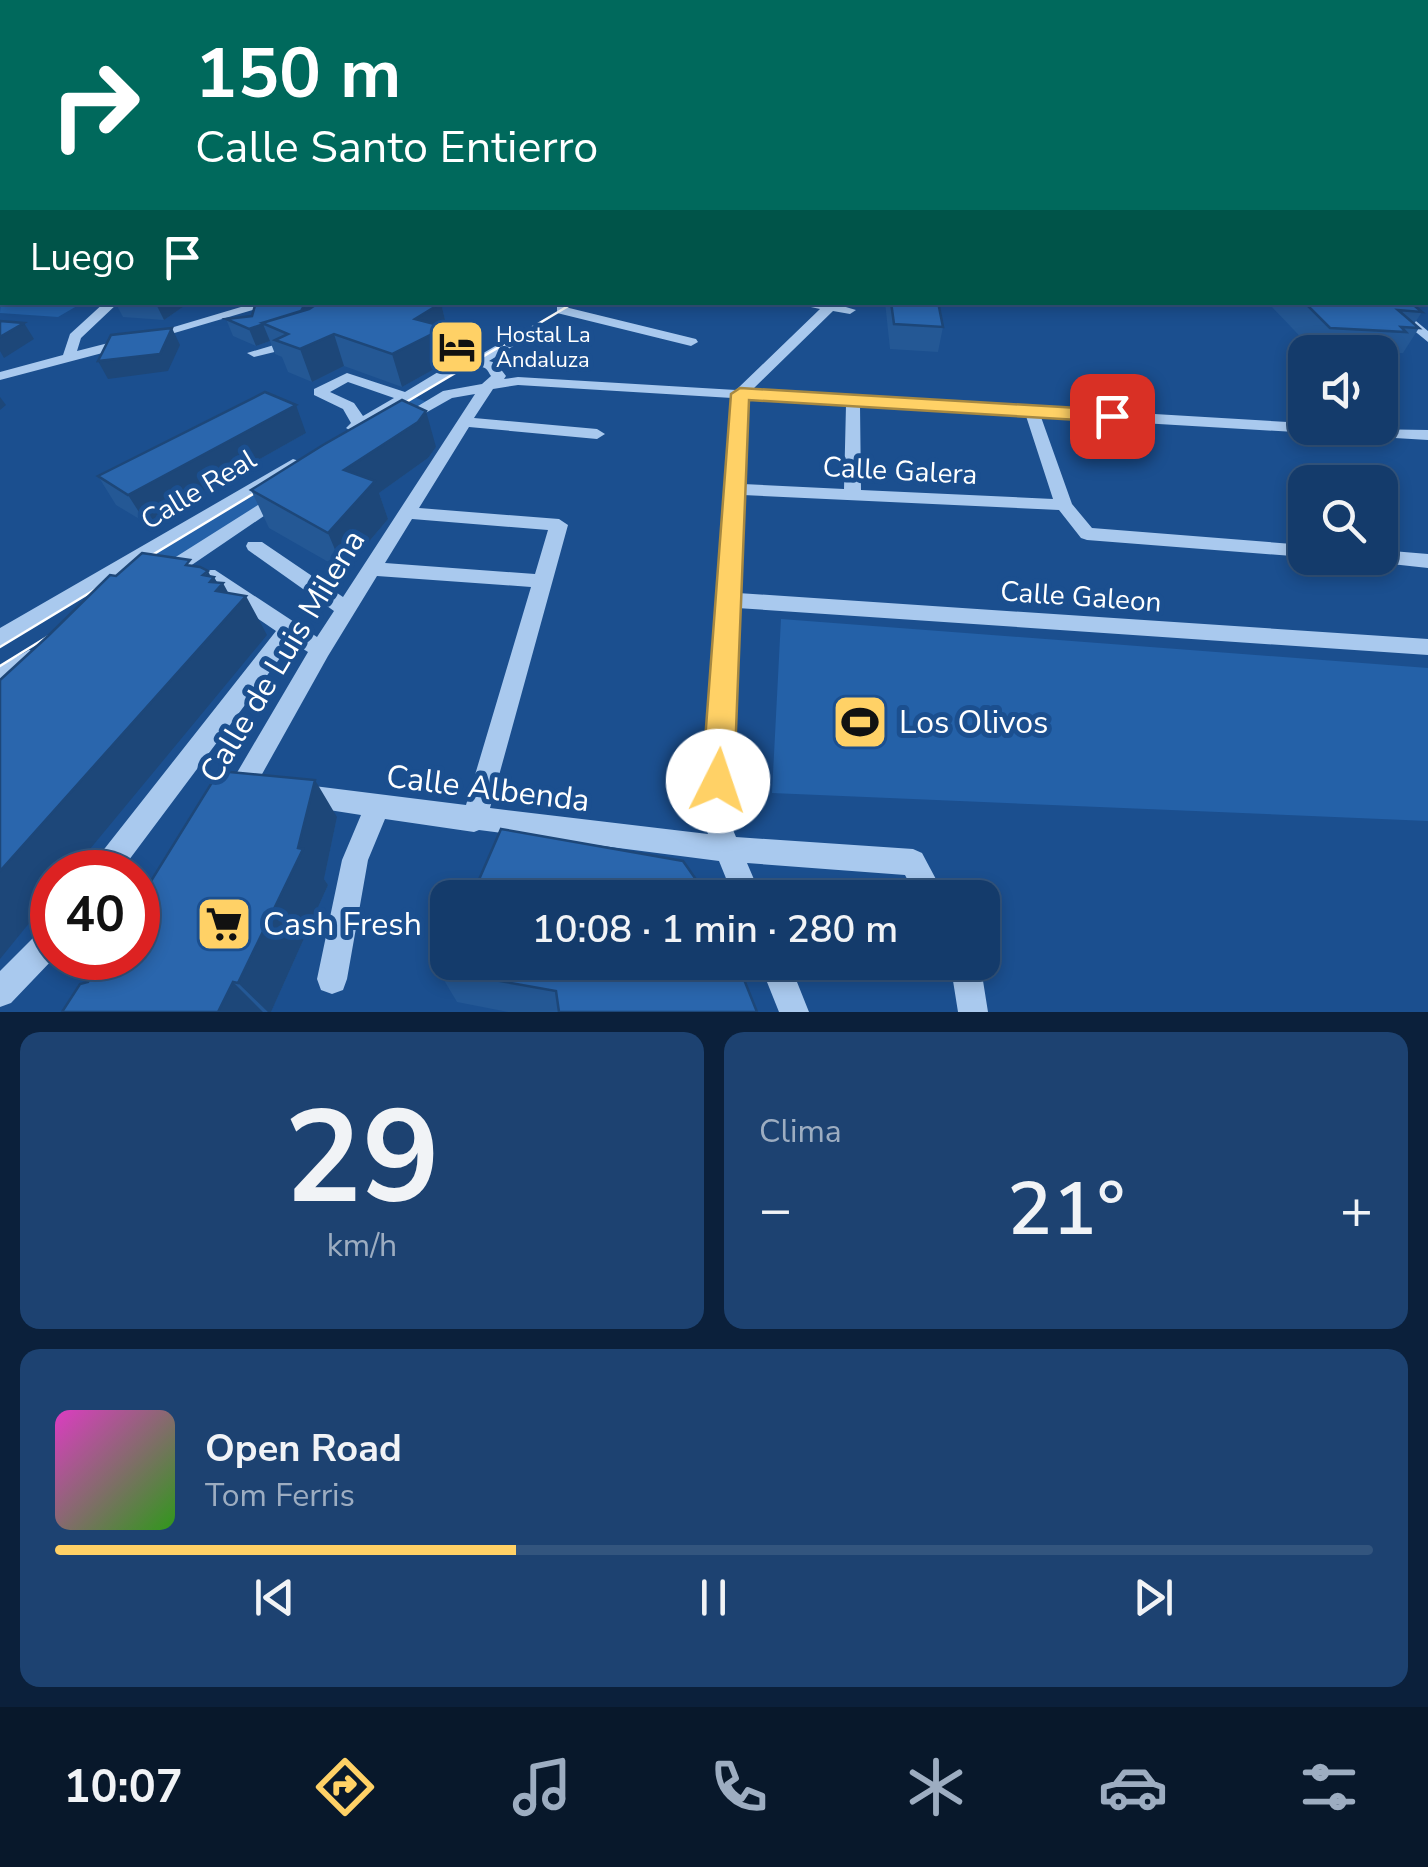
<!DOCTYPE html>
<html lang="es">
<head>
<meta charset="utf-8">
<style>
	body { margin:0; font-family:"Nunito Sans",sans-serif; background:#1d4271; color:#f1f3f6; height:100vh; display:flex; flex-direction:column; font-size:38px; white-space:nowrap }
	* { box-sizing:border-box; margin:0 }
	p { font-size:32px; color:#9dadc1 }
	.icon { flex:none; width:55px; height:55px; fill:none; stroke:currentColor; stroke-width:2; stroke-linecap:round; stroke-linejoin:round }
	.map { position:relative; height:1012px; overflow:hidden }
	.sheet { display:flex; flex-direction:column; gap:20px; padding:20px; background:#0b203b; flex:1 }
	.sheet>* { flex:none }
	.banner { position:absolute; left:0px; top:0px; width:1430px; height:305px; box-shadow:0 5px 15px #0003,0 0 0 2px #33557e; background:#00695c; color:#fff; overflow:hidden }
	.controls { position:absolute; left:1288px; top:335px; display:grid; gap:20px }
	.controls a { display:grid; place-items:center; width:110px; height:110px; border-radius:20px; background:#143b6b; box-shadow:0 5px 15px #0003,0 0 0 2px #33557e; font-size:50px }
	.speed { position:absolute; left:30px; top:850px; display:flex; gap:20px; font-size:50px; font-weight:700; text-align:center }
	.speed>* { display:grid; place-content:center; width:130px; height:130px; border-radius:50%; background:#143b6b; box-shadow:0 5px 15px #0003,0 0 0 2px #33557e; line-height:1 }
	.speed .limit { border:15px solid #d22; background:#fff; color:#111 }
	.pin { position:absolute; display:grid; place-items:center; width:85px; height:85px; color:#fff; margin:-42px; border-radius:20px; box-shadow:0 5px 15px #0006 }
	.me { position:absolute; width:110px; margin:-55px; rotate:4deg; stroke-linejoin:round; filter:drop-shadow(0 0 8px #0008) }
	.turn { display:flex; align-items:center; gap:35px; height:210px; padding:0 30px; font-size:45px }
	.turn .icon { width:130px; height:130px; stroke-width:2.5 }
	.turn b { display:block; font-size:70px; line-height:85px }
	.then { display:flex; align-items:center; height:95px; padding:0 30px; background:#0003; gap:20px; font-size:38px }
	.big { font-size:75px; font-weight:600; line-height:1.1 }
	.sheet .widget { flex:1; display:flex; flex-direction:column; justify-content:center; gap:15px; min-width:0; padding:0 35px; border-radius:20px; background:#1d4271 }
	.sheet .dial { align-items:center; gap:0 }
	.dial b { font-size:130px; line-height:1 }
	.song { display:flex; align-items:center; gap:30px }
	.cover { width:120px; height:120px; border-radius:15px; background:linear-gradient(135deg,hsl(310 70% 55%),hsl(110 70% 35%)) }
	.played { height:10px; border-radius:5px; background:linear-gradient(90deg,#ffd166 35%,#33557e 35%) }
	.keys { display:flex; justify-content:space-around; direction:ltr }
	.heat { display:flex; justify-content:space-between; align-items:center; font-size:55px; direction:ltr }
	.sheet .tiles { flex:1; display:grid; gap:20px; grid-template-columns:1fr 1fr }
	.widget:last-child { grid-column:span 2 }
	.trip { position:absolute; left:430px; top:880px; width:570px; height:100px; border-radius:20px; background:#143b6b; box-shadow:0 5px 15px #0003,0 0 0 2px #33557e; font-weight:600; line-height:100px; text-align:center }
	.dock { display:flex; height:160px; justify-content:space-around; align-items:center; background:#08182b; color:#9dadc1 }
	.dock .icon { width:70px; height:70px }
	.dock .active { color:#ffd166 }
	.dock b { font-size:45px; color:#f1f3f6 }
	.map>svg:first-child { display:block }
</style>
</head>
<body>
<div class="map">
<svg width="1428" height="1012" viewBox="0 0 1428 1012">
	<rect width="100%" height="100%" fill="#1b4f8f"/>
	<path fill="#2461a8" d="M2 289V302L82 303 58 317 0 313Z
		M411 396 427 402 153 577 113 575Z
		M781 619 1428 668V821L772 793Z"/>
	<g fill="none" stroke-linecap="round" stroke-linejoin="round">
		<path fill="#a9c9ee" fill-rule="evenodd" d="M0 188H2V194H0Z
			M0 240H2V246H0Z
			M105 302H119L81 338 77 351 124 339 131 343 129 346 0 380V372L63 355 70 334Z
			M258 302H280L154 339 147 335Z
			M788 302H841L839 305 856 310 850 314 833 311 752 390 1305 423V428L1428 430V440L1041 417 1072 504 1092 528 1305 545V557L1087 540 1081 538 1059 510 743 495 738 593 1428 639V655L737 608 728 818 736 837 913 849 922 853 946 898H917L905 875 747 863 762 898H734L719 861 479 830 474 832 385 819 368 860 347 979 343 990 332 994 321 990 317 979 342 860 361 815 297 805 293 797 297 789 306 785 466 805 531 587 377 576 328 656 247 801 238 804 229 801 225 793 308 652 292 642 120 872H91L94 862 276 631 201 580 198 575 201 570H215L317 637 334 611 248 550 246 546 248 542H262L343 597 475 394 452 398 406 424H396L393 421 443 391 482 384 491 376C487 370 487 367 479 367 450 365 386 422 354 433L346 428 351 423 343 409 314 395V389L347 373 405 392 448 366 473 359 528 327 534 331 533 334 489 361 496 363 506 376 504 379 518 377 736 390 820 309ZM348 382 394 398 363 416 354 403 330 392ZM518 385 732 398 702 818 708 834 490 808 568 525 559 519 419 508 469 427 597 439 605 434 597 429 474 418 493 389ZM747 399 846 405 844 489 743 484ZM860 406 1026 416 1053 499 861 490ZM412 519 548 530 535 574 385 563Z
			M1379 302H1393L1428 331V342Z
			M561 306 696 339 698 342 691 346 557 313V307Z
			M294 339 299 340V346L254 357 247 353Z
			M293 459 299 461 301 464 299 467 0 646V628Z
			M277 493 286 499 283 503 177 575H163L160 570 163 565Z
			M1380 550 1428 554V568L1373 562 1371 558H1380Z
			M29 650 37 652 40 658 37 664 0 686V666Z
			M52 925 54 958 11 1003 0 1007V971L42 929Z
			M759 962H789L809 1012H779Z
			M950 962H980L988 1012H958Z"/>
		<path stroke="#fff" stroke-width="2.5" d="M381 417 575 302
			M0 647 278 479
			M0 666 73 621"/>
	</g>
	<path fill="#245895" d="M115 302H190L164 320 123 317Z
		M885 302H975L974 307 938 306 943 327 938 352 890 349Z
		M1236 302H1410L1422 312 1414 324 1419 328 1403 353H1393L1390 358 1380 357V352H1315L1271 306 1237 304Z
		M441 303 454 358 402 387 344 366 312 382 288 372 282 357 275 354 270 341 256 346 233 336 226 319 313 307Z
		M306 433 146 523 116 505 98 476Z
		M436 447 428 458 379 493 388 519 344 571 269 528 251 490Z
		M337 817 324 879 328 885 271 1012H62L88 982Z
		M438 970 757 1012H508L457 1002Z"/>
	<path fill="#1d4779" d="M2 128V150L0 152V129Z
		M2 257V276L0 277V258Z
		M155 302H190L164 320Z
		M306 302H312L315 312 264 324Z
		M441 303 454 358 402 387 392 354 415 319Z
		M24 323 34 339 4 358 0 351V337Z
		M263 324 270 341 256 346 249 329Z
		M172 328 180 345 168 371 108 379 98 361Z
		M334 334 344 366 312 382 300 349Z
		M0 397 6 405 0 410Z
		M296 405 306 433 146 523 128 495Z
		M426 411 436 447 428 458 379 493 388 519 344 571 328 533 344 470Z
		M208 571 212 579 214 577 220 587 223 583 236 607 246 596 267 635 71 872H52V895L0 959V871Z
		M315 780 337 817 324 879 328 885 271 1012H268L238 983 298 848Z
		M233 982 263 1012H218Z"/>
	<path fill="#2a66ad" stroke="#1d4779" stroke-width="2.5" d="M2 159V177L0 178V160Z
		M256 302H306L301 311 262 323 264 324 249 329 226 319 252 316Z
		M320 302 441 303 415 319 446 327 392 354 334 334 300 349 275 340 288 334 262 323 309 309Z
		M891 302H938L943 327 894 324Z
		M1304 302H1410L1422 312 1398 310 1419 328 1401 327 1406 332 1330 328Z
		M0 321 24 323 0 337Z
		M172 328 160 354 98 361 111 335Z
		M265 392 296 405 128 495 98 476Z
		M402 400 426 411 418 422 344 470 375 481 328 533 251 490 323 445Z
		M142 553 190 560 186 565 200 567 208 571 203 575 214 577 210 582 223 583 216 591 246 596 0 871V680L48 636 110 575 116 576Z
		M219 771 315 780 298 848 303 849 238 983 233 982 218 1012H62L80 984 88 982 103 958H138V902Z
		M501 829 683 861 709 898H471Z
		M448 950V962H737L757 1012H559L556 991 438 970Z"/>
	<linearGradient id="sky" x2="0" y2="1"><stop stop-color="#0f2b4f"/><stop offset="0.47" stop-color="#39639b"/><stop offset="1" stop-color="#39639b" stop-opacity="0"/></linearGradient>
	<rect width="1428" height="267" fill="url(#sky)"/>
	<path fill="#ffd166" stroke="#a68842" stroke-width="2.5" d="M740 388 1112 410 1121 416 1112 422 749 400 734 781 729 792 718 796 706 792 702 781 731 394Z"/>
	<defs>
		<g id="hotel-square" transform="scale(2.875)"><rect x="-9" y="-9" width="18" height="18" rx="4" fill="#ffd166" stroke="#1b4f8f"/><path d="M-6-4.5h1.5V1H6V5H4.5V3h-9V5H-6ZM-4 0a1.8 1.8 0 1 1 3.6 0ZM.5 0V-2.5h3Q6-2.5 6 0Z" fill="#111"/></g>
		<g id="stadium-square" transform="scale(2.875)"><rect x="-9" y="-9" width="18" height="18" rx="4" fill="#ffd166" stroke="#1b4f8f"/><path d="M0-5a6.5 5 0 1 0 0 10a6.5 5 0 1 0 0-10ZM-3.5-1.8h7v3.6h-7Z" fill="#111"/></g>
		<g id="supermarket-square" transform="scale(2.875)"><rect x="-9" y="-9" width="18" height="18" rx="4" fill="#ffd166" stroke="#1b4f8f"/><path d="M-6-5.5h2.5l.6 2H6L4.5 2H-2.5L-4.4-4H-6ZM-1.5 3.2a1.3 1.3 0 1 0 .1 0ZM3 3.2a1.3 1.3 0 1 0 .1 0Z" fill="#111"/></g>
	</defs>
	<g fill-rule="evenodd">
		<use href="#hotel-square" x="457" y="347"/>
		<use href="#stadium-square" x="860" y="722"/>
		<use href="#supermarket-square" x="224" y="924"/>
	</g>
	<g text-anchor="middle" stroke-width="10" stroke-linejoin="round" paint-order="stroke">
		<g font-size="22" fill="#fff" stroke="#1b4f8f" text-anchor="start">
			<text x="496" y="342">Hostal La<tspan x="496" dy="25">Andaluza</tspan></text>
		</g>
		<g font-size="28" fill="#fff" stroke="#1b4f8f">
			<text transform="translate(900 470) rotate(3)" y="10">Calle Galera</text>
			<text transform="translate(198 489) rotate(-31)" y="10">Calle Real</text>
			<text transform="translate(1081 596) rotate(4)" y="10">Calle Galeon</text>
		</g>
		<g font-size="32" fill="#fff" stroke="#1b4f8f">
			<text transform="translate(282 656) rotate(-59)" y="11">Calle de Luis Milena</text>
			<text transform="translate(488 788) rotate(7)" y="11">Calle Albenda</text>
		</g>
		<g font-size="32" fill="#fff" stroke="#1b4f8f" text-anchor="start">
			<text x="899" y="733">Los Olivos</text>
			<text x="263" y="935">Cash Fresh</text>
		</g>
	</g>
</svg>
<div class="controls">
<a><svg class="icon" aria-label="sound" viewBox="0 0 24 24"><path d="M4 9h4l5-4v14l-5-4H4zM17 9q2 3 0 6"/></svg></a>
<a><svg class="icon" aria-label="search" viewBox="0 0 24 24"><circle cx="10" cy="10" r="6"/><path d="M15 15l6 6"/></svg></a>
</div>
<div class="speed"><div class="limit">40</div></div>
<div class="pin" style="left:1112px;top:416px;background:#d93025"><svg class="icon" aria-label="arrive" viewBox="0 0 24 24"><path d="M6 21V4h12l-3 4 3 4H6"/></svg></div>
<svg class="me" style="left:718px;top:781px" viewBox="-20 -20 40 40"><circle r="19" fill="#fff"/><path d="M0-13L10 11 0 6-10 11z" fill="#ffd166"/></svg>
<div class="trip">10:08 · 1 min · 280 m</div>
<div class="banner">
<div class="turn"><svg class="icon" aria-label="right" viewBox="0 0 24 24"><path d="M7 20v-9h11M14 6l5 5-5 5"/></svg><div><b>150 m</b>Calle Santo Entierro</div></div>
<div class="then">Luego<svg class="icon" aria-label="arrive" viewBox="0 0 24 24"><path d="M6 21V4h12l-3 4 3 4H6"/></svg></div>
</div>
</div>
<section class="sheet">
<div class="tiles">
<div class="widget dial"><b>29</b><p>km/h</p></div>
<div class="widget"><p>Clima</p>
<div class="heat"><a>−</a><b class="big">21°</b><a>+</a></div>
</div>
<div class="widget">
<div class="song"><i class="cover"></i><div><b>Open Road</b><p>Tom Ferris</p></div></div>
<div class="played"></div>
<div class="keys"><svg class="icon" aria-label="previous" viewBox="0 0 24 24"><path d="M18 5L8 12l10 7zM5 5v14"/></svg><svg class="icon" aria-label="pause" viewBox="0 0 24 24"><path d="M8 5v14M16 5v14"/></svg><svg class="icon" aria-label="next" viewBox="0 0 24 24"><path d="M6 5l10 7-10 7zM19 5v14"/></svg></div>
</div>
</div>
</section>
<nav class="dock">
<b>10:07</b>
<svg class="icon active" aria-label="directions" viewBox="0 0 24 24"><path d="M12 3l9 9-9 9-9-9zM9 14v-3h6M13 9l2 2-2 2"/></svg>
<svg class="icon" aria-label="music" viewBox="0 0 24 24"><path d="M9 18V5l10-2v13"/><circle cx="6" cy="18" r="3"/><circle cx="16" cy="16" r="3"/></svg>
<svg class="icon" aria-label="phone" viewBox="0 0 24 24"><path d="M5 4h4l2 5-3 2q2 4 5 5l2-3 5 2v4C11 20 4 13 5 4z"/></svg>
<svg class="icon" aria-label="climate" viewBox="0 0 24 24"><path d="M12 3v18M4 7l16 10M4 17L20 7"/></svg>
<svg class="icon" aria-label="car" viewBox="0 0 24 24"><path d="M5 17H2v-5l4-1 3-4h7l3 4 3 1v5h-3M9 17h6M6 11h13"/><circle cx="7" cy="17" r="2"/><circle cx="17" cy="17" r="2"/></svg>
<svg class="icon" aria-label="filters" viewBox="0 0 24 24"><path d="M4 7h16M4 17h16"/><circle cx="9" cy="7" r="2"/><circle cx="15" cy="17" r="2"/></svg>
</nav>
</body>
</html>
